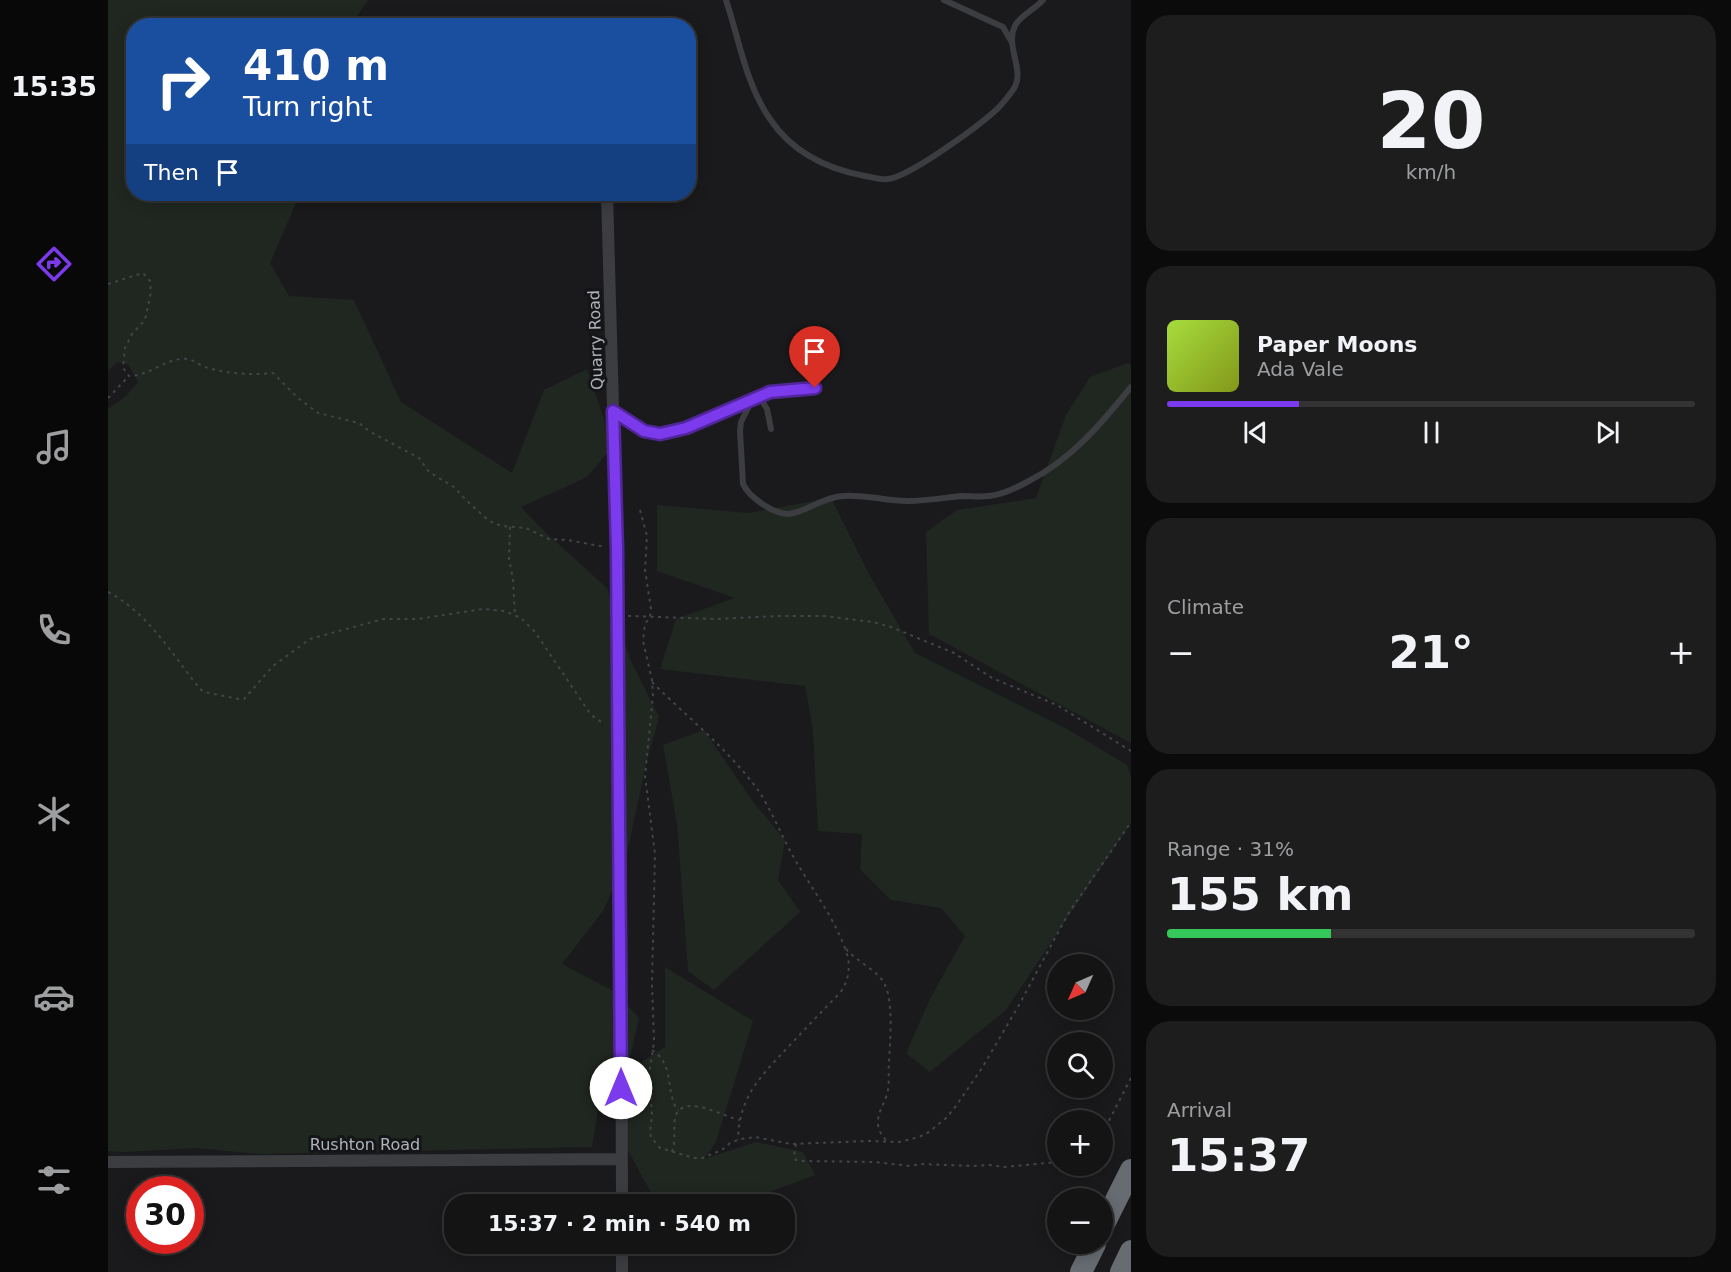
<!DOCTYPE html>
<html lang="en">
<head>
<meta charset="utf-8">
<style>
	body { margin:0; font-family:"DejaVu Sans",sans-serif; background:#1d1d1e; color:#f1f3f6; height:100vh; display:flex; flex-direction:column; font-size:22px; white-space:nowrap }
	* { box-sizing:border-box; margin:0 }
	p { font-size:20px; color:#9d9ea0 }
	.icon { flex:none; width:33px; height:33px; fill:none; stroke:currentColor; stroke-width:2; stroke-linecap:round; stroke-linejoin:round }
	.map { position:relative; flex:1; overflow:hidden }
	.side { display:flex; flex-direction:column; gap:15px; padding:15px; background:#0b0b0c; width:600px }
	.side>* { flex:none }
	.banner { position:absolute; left:18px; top:18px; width:570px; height:183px; border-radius:24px; box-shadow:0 3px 15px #0003,0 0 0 2px #333334; background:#1a4fa0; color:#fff; overflow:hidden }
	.needle { width:39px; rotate:225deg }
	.fabs { position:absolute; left:939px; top:954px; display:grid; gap:12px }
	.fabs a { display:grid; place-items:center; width:66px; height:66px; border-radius:50%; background:#141415; box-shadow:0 3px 15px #0003,0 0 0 2px #333334; font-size:30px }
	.speed { position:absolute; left:18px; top:1176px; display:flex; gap:12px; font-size:30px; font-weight:700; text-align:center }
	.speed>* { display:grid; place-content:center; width:78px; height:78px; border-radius:50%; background:#141415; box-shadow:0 3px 15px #0003,0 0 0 2px #333334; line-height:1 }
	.speed .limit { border:9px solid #d22; background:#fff; color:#111 }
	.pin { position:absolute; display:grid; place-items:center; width:51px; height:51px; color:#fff; margin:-62px -26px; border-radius:50% 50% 50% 0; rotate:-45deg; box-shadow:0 0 6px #0007 }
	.pin .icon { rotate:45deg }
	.me { position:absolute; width:66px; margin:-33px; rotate:0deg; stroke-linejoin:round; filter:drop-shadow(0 0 4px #0008) }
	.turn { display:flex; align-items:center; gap:21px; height:126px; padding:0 18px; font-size:27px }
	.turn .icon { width:78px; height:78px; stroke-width:2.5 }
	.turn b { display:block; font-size:42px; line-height:51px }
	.then { display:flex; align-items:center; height:57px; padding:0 18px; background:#0003; gap:12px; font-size:22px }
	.big { font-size:45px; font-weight:700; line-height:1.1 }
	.side .card { flex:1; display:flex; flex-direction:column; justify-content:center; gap:9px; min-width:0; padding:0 21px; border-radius:24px; background:#1d1d1e }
	.side .dial { align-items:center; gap:0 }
	.dial b { font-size:78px; line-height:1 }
	.song { display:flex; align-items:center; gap:18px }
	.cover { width:72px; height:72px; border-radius:9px; background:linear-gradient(135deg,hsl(80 70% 55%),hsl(70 70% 35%)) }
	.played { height:6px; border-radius:3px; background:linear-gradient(90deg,#7c3aed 25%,#333334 25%) }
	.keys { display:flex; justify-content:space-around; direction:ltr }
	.heat { display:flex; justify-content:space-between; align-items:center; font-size:33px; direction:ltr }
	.charge { height:9px; border-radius:4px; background:linear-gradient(90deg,#34c759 31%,#333334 0) }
	.trip { position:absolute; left:336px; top:1194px; width:351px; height:60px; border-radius:24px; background:#141415; box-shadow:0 3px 15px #0003,0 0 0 2px #333334; font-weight:700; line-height:60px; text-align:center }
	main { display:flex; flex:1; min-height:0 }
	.dock { display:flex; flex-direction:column; width:108px; justify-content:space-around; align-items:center; background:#080808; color:#9d9ea0 }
	.dock .icon { width:42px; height:42px }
	.dock .selected { color:#7c3aed }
	.dock b { font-size:27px; color:#f1f3f6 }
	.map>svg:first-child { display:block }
</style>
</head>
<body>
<main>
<nav class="dock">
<b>15:35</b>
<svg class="icon selected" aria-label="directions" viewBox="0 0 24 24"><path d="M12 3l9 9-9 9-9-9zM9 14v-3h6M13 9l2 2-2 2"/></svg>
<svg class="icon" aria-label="music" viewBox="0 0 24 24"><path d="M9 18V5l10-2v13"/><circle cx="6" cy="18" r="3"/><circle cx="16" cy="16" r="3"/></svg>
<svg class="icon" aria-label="phone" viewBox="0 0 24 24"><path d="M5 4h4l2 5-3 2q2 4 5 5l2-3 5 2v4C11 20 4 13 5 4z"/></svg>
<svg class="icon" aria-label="climate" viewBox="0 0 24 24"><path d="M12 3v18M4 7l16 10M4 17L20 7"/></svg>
<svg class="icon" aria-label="car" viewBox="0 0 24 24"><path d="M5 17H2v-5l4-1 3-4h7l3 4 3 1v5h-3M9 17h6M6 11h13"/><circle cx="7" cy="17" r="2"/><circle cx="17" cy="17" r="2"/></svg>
<svg class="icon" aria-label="filters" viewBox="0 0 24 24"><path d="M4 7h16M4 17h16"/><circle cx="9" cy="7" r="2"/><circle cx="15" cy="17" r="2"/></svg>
</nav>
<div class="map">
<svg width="1023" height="1272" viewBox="0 0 1023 1272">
	<rect width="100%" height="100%" fill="#1a1a1c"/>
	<path fill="#202720" d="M0 0H260L243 25 26 26V194H192L162 263 181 296 246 300 293 402 404 473 436 390 479 369 505 446 479 477 413 507 436 531 499 588 522 659 551 717 537 769 517 863 495 911 454 964 507 992 531 1018 519 1071 557 1047V967L645 1021 608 1142 596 1159 648 1142 695 1152 707 1175 629 1204H549L515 1141 517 1097 490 1110 484 1147 152 1154 87 1148 18 1152 0 1151V409L18 396 30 382 20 364 9 362 0 371Z
		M1020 363 1023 365V743L821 634 818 532 849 510 928 498 958 415 982 377Z
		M723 498 761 574 807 653 959 729 1019 765 1023 777V823L898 1010 822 1072 798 1053 823 997 857 936 833 908 783 900 752 869 754 834 710 831 705 731 697 686 552 669 568 619 627 598 549 571V505L641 513Z
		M596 730 646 803 677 840 670 880 692 912 606 990 580 971 569 824 555 745Z"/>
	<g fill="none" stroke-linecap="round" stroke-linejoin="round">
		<path stroke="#414448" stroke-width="2" stroke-dasharray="3 4.5" stroke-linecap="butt" d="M0 284 35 273 42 281 43 292 37 320 24 334 17 348 15 368 21 376C42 376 58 357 79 359 86 360 93 366 100 368 122 374 143 375 165 373L190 398 210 413 251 423 261 431 311 458 321 472 346 487 358 500 381 521 394 526 418 528 441 539 460 540 497 547
			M0 398 21 376
			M532 510 539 536 537 570 543 609 542 617 537 624 535 641 544 680 545 695 537 776 547 854 544 984 546 1042 541 1075 544 1115 542 1131 543 1137 552 1148 586 1158H594L614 1150 622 1143 633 1139 647 1137 683 1144 761 1141 791 1142 811 1137 821 1132 838 1118 848 1106 874 1068 911 1005 960 914 1023 822
			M402 527 401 559 405 579 407 616
			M0 592C40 613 64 654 92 689L96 692 131 699H136L165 666 202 639 275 619H310L375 609 396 611 413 618 427 632 481 712 487 718 497 724
			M520 616 608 619 671 616H716L765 622 783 627 846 653 884 678 949 705 1023 751
			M544 682C579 717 620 749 650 790 663 809 674 837 686 858 704 889 728 920 739 954 743 968 740 982 732 993 715 1010 699 1027 683 1044 654 1075 631 1095 630 1140
			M738 949C748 961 769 970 776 983 786 1001 782 1041 781 1062 780 1072 782 1084 779 1094 776 1105 769 1113 770 1125 771 1132 775 1137 779 1141
			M544 1050C567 1064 557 1092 570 1111
			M994 1134 1023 1078
			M688 1144 686 1156 688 1160 693 1161 767 1162 802 1166 813 1164 865 1166 882 1165 896 1167 950 1162
			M564 1152C569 1139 564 1125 568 1115 577 1093 618 1118 632 1120"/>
		<path stroke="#3b3d41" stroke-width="6" d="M618 0C631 39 638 85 662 119 684 152 719 169 757 176 764 177 772 180 780 179 801 177 869 127 887 111 894 105 899 98 905 90 919 70 895 46 908 24 915 14 927 9 935 0
			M836 0 895 27 903 41
			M651 396 659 409 663 429
			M644 400 633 422 632 431 635 484C641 497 664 513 679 514 695 514 714 497 735 496 757 494 777 501 799 501 817 501 835 498 853 496 862 496 872 497 881 496 893 495 908 488 919 482 963 460 993 424 1023 387
			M506 411 536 431 552 434 578 428 662 392 707 388"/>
		<path stroke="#3b3d41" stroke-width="12" d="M499 194 509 549V726L513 897 514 1204
			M0 1162 513 1159
			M514 1244V1272"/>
		<path stroke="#676c72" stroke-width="22" d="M994 1228 1023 1170
			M973 1272 987 1244
			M1013 1272 1023 1251"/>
	</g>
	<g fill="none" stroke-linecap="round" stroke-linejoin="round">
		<g stroke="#51269a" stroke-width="15">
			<path id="route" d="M513 1088 509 549 505 411 536 431 552 434 578 428 662 392 707 388"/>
		</g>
		<use href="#route" stroke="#7c3aed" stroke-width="10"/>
	</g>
	<g text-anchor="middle" stroke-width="6" stroke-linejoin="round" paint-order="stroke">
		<g font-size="16" fill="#adb4bb" stroke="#151517">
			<text transform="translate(487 340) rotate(-92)" y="6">Quarry Road</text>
			<text x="257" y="1150">Rushton Road</text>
		</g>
	</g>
</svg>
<div class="fabs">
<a><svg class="needle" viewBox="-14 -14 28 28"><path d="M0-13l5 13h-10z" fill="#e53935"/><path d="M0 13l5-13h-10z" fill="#9d9ea0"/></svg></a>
<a><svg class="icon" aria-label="search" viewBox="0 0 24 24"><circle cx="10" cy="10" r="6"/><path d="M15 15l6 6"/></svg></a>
<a>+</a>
<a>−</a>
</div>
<div class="speed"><div class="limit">30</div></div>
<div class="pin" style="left:707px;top:388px;background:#d93025"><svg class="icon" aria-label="arrive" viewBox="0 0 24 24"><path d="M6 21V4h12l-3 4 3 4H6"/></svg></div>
<svg class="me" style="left:513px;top:1088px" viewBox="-20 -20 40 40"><circle r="19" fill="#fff"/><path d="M0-13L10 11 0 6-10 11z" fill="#7c3aed"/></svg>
<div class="trip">15:37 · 2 min · 540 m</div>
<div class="banner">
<div class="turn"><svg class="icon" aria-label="right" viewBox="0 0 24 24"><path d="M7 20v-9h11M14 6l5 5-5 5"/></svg><div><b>410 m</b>Turn right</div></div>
<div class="then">Then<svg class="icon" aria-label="arrive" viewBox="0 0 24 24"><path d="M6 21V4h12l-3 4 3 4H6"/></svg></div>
</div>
</div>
<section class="side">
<div class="card dial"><b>20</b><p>km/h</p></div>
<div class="card">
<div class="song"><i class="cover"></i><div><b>Paper Moons</b><p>Ada Vale</p></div></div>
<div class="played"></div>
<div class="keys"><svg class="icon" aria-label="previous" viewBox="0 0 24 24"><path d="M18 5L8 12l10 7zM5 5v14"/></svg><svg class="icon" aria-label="pause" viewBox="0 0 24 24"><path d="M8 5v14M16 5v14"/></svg><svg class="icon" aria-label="next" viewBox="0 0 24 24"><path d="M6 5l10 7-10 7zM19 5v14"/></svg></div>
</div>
<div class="card"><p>Climate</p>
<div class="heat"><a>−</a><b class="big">21°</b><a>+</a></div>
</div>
<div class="card"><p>Range · 31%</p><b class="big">155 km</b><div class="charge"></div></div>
<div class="card"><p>Arrival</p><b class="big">15:37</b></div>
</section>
</main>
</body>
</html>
